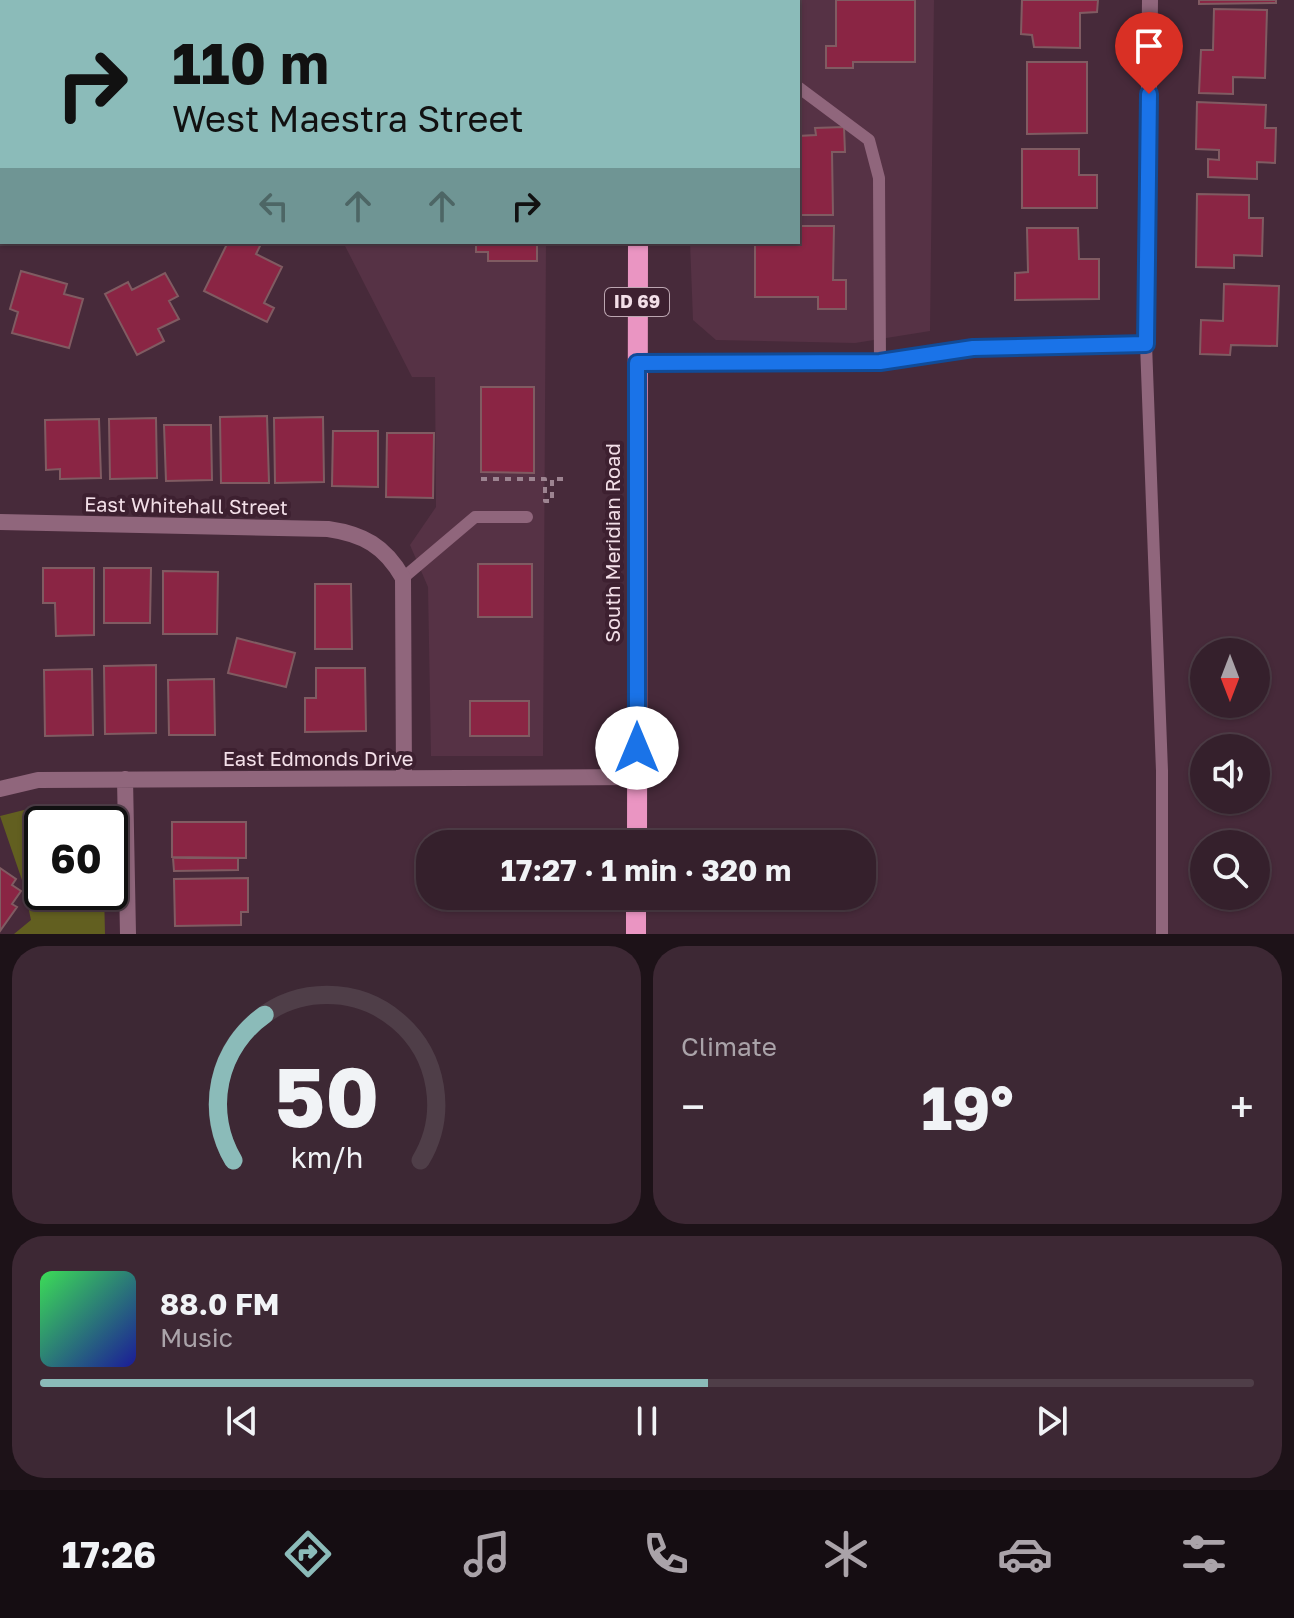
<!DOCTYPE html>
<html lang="en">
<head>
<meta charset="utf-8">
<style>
	body { margin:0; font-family:"Golos Text",sans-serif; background:#3d2834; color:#f1f3f6; height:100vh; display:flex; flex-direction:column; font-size:30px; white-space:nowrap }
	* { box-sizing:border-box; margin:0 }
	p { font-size:26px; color:#aaa3a9 }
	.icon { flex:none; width:44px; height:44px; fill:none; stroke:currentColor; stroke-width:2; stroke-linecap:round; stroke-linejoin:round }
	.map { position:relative; height:934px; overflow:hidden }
	.side { display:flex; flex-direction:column; gap:12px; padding:12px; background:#1d1218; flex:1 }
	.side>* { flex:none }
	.guide { position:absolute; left:0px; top:0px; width:800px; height:244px; box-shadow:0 2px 6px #0004,0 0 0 2px #4f3e48; background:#8bbbb9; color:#111; overflow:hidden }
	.needle { width:52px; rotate:180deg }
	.tools { position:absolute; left:1190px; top:638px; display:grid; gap:16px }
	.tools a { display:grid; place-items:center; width:80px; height:80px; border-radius:50%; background:#35202c; box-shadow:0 2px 6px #0004,0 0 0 2px #4f3e48; font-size:40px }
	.speed { position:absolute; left:24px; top:806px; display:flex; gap:16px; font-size:40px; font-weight:700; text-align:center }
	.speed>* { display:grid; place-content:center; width:104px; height:104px; border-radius:50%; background:#35202c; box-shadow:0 2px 6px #0004,0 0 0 2px #4f3e48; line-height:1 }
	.speed .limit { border:4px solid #111; border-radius:12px; background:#fff; color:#111 }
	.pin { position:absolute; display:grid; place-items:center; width:68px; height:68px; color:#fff; margin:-82px -34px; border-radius:50% 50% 50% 0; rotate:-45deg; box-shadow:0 0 8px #0007 }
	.pin .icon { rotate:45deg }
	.me { position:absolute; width:88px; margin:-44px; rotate:0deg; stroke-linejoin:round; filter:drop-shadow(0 0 6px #0008) }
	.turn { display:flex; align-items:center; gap:28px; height:168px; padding:0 40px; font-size:36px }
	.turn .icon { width:104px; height:104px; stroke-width:2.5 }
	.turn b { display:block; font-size:56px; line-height:68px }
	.lanes { display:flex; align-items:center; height:76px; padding:0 40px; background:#0003; justify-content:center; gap:40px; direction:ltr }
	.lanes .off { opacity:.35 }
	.big { font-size:60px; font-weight:700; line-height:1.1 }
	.side .widget { flex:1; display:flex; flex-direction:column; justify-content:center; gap:12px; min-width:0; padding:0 28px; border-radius:32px; background:#3d2834 }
	.side .dial { align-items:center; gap:0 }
	.dial svg { height:208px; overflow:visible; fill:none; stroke:#4f3e48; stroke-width:7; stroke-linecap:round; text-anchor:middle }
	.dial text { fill:#f1f3f6; stroke:none }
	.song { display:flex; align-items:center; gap:24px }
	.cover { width:96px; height:96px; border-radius:12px; background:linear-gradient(135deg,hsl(130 70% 55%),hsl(240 70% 35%)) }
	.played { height:8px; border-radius:4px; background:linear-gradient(90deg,#8bbbb9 55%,#4f3e48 55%) }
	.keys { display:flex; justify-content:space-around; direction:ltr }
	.heat { display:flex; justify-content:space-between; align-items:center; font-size:44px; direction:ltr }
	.side .tiles { flex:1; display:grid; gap:12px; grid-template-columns:1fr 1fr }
	.widget:last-child { grid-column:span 2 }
	.trip { position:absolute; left:416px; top:830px; width:460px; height:80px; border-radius:32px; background:#35202c; box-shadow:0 2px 6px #0004,0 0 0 2px #4f3e48; font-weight:700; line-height:80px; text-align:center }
	.tab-bar { display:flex; height:128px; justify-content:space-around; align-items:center; background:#150d12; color:#aaa3a9 }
	.tab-bar .icon { width:56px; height:56px }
	.tab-bar .active { color:#8bbbb9 }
	.tab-bar b { font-size:36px; color:#f1f3f6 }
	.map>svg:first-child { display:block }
</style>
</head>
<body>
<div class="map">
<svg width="1294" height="934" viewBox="0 0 1294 934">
	<rect width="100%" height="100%" fill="#472a3a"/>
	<path fill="#563245" d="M179 0H550L181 2Z
		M686 0H934L930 331 855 343 716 340 693 320 690 242H798V2Z
		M343 242H546L543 756H431L428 587 410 545 436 507 435 377H412Z"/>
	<path fill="#625f20" d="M82 807 99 824H42V892H104L105 934H14L31 920 23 883 0 816 32 808Z"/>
	<path fill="#8a2544" stroke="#805b62" stroke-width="2" d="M836 0H915V62H853V68H826V46H836Z
		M1022 0H1098L1097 12 1080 13V48L1034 47 1032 35 1021 34Z
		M1199 0H1276V3L1199 4Z
		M1214 9 1267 10 1265 78 1233 77V94L1199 93 1201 50H1213Z
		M1027 62H1087V133L1027 134Z
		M1197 102 1266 105 1265 128H1276L1275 163 1257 162V179L1208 177V159L1219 160V150L1196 149Z
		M844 127 845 152H832L833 215H798V136L816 135 815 128Z
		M1022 149H1079V175H1097V208H1022Z
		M1197 194 1249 195V218H1263L1262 256 1234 255V268L1196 267Z
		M798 226H834L833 280H846V309H818V297H755V242H798Z
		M1027 228H1078L1079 259H1099V299L1015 300V273L1028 272Z
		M228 242H262L256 254 282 267 264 303 274 308 267 322 204 291Z
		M476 242H537V261H488V252H476Z
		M21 271 67 284 64 294 83 299 69 348 12 333 18 312 10 309Z
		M165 273 178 296 169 301 179 319 158 329 164 341 137 355 105 294 128 282 132 290Z
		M1224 284 1279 286 1277 346 1231 345 1230 355 1200 354 1201 320 1223 321Z
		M481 387H534V473L481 472Z
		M267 416 269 483H221L220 417Z
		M323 417 324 482 275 483 274 418Z
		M156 418 157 478 110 479 109 419Z
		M99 419 101 478 60 479V469L46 470 45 420Z
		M164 425H211L212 480 166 481Z
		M333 431H378V487L332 486Z
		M387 433H434L433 498 386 497Z
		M478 564H532V617H478Z
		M43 568H94V635L56 636 55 603H43Z
		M104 568H151L150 623H104Z
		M163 571 218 572 217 634H163Z
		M315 584H351L352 649H315Z
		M237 638 295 653 286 687 228 673Z
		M156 665V733L105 734 104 666Z
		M316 668H365L366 731 305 732V698H316Z
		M92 669 93 735 45 736 44 670Z
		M214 679 215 735H169L168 680Z
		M470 701H529V736H470Z
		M172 822H246V858L172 857Z
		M173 858H238V870L174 871Z
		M0 868 16 879 12 885 21 891 12 904 17 907 0 931Z
		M248 878V912H241V925L175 926 174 879Z"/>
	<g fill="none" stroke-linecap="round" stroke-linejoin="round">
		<path stroke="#9d8491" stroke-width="4" stroke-dasharray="6 6" stroke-linecap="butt" d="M481 479H545V501H552V479H566"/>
		<path stroke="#90667c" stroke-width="12" d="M491 0 493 2
			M781 2V0
			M798 87 869 140 879 178 880 362
			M1146 344 1162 771V934
			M403 578 475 517H527"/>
		<path stroke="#90667c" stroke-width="16" d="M0 98 2 100
			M0 218 2 216
			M637 363 880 362 973 348 1146 344 1150 0
			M0 522 328 529C363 534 385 546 403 578L404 778
			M125 779 128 934
			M0 789 38 780 637 777"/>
		<path stroke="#ea95c2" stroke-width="20" d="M640 2V0
			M637 844 638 242
			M636 934V896"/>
	</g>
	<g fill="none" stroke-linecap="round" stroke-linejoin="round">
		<g stroke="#114b97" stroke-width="20">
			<path id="route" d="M637 748V363L880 362 973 348 1146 344 1149 94"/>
		</g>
		<use href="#route" stroke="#1a73e8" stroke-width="14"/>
	</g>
	<g text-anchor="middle" stroke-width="8" stroke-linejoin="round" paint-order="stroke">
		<rect fill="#3d2030" stroke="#bca6b1" stroke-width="2" x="605" y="288" width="64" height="28" rx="6"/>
		<g font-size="18" font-weight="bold" fill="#f3dfe8">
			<text x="637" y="308">ID 69</text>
		</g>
		<g font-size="20" fill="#f3dfe8" stroke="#3d2030">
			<text transform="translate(186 506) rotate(1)" y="7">East Whitehall Street</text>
			<text transform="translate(613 543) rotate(-90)" y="7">South Meridian Road</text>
			<text x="318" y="766">East Edmonds Drive</text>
		</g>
	</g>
</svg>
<div class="tools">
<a><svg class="needle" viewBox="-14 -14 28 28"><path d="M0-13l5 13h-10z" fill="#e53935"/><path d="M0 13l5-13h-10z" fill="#aaa3a9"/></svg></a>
<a><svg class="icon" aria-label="sound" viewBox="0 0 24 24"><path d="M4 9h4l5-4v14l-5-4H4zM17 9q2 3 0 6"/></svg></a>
<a><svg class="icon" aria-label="search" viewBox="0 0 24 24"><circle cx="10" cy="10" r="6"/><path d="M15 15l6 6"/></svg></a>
</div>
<div class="speed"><div class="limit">60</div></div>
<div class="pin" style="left:1149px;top:94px;background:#d93025"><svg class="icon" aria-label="arrive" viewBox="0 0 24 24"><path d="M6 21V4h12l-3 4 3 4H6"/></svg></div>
<svg class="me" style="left:637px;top:748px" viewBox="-20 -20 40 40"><circle r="19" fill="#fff"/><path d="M0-13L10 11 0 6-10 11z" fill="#1a73e8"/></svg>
<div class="trip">17:27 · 1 min · 320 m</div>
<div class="guide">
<div class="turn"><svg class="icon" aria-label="right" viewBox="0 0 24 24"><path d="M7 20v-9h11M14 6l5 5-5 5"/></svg><div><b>110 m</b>West Maestra Street</div></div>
<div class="lanes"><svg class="icon off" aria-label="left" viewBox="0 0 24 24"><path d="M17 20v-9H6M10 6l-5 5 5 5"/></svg><svg class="icon off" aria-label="ahead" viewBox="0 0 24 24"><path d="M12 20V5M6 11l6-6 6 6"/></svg><svg class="icon off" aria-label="ahead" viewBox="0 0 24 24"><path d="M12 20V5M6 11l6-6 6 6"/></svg><svg class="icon" aria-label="right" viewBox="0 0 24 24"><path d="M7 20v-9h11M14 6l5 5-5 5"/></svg></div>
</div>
</div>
<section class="side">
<div class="tiles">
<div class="widget dial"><svg viewBox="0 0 100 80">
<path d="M14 69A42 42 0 1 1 86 69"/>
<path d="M14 69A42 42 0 0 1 26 13" stroke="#8bbbb9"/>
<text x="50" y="56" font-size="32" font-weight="700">50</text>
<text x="50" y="72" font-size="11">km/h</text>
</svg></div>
<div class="widget"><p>Climate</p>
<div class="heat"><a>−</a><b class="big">19°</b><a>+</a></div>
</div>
<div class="widget">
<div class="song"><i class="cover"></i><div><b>88.0 FM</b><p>Music</p></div></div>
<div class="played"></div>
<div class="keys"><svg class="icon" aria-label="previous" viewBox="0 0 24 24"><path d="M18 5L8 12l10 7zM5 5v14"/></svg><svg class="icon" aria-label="pause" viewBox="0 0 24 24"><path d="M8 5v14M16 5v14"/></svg><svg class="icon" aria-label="next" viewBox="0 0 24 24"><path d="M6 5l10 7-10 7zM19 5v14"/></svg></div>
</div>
</div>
</section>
<nav class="tab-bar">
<b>17:26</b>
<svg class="icon active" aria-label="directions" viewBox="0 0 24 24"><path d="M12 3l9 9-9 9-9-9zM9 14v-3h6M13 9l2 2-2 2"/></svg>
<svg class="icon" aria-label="music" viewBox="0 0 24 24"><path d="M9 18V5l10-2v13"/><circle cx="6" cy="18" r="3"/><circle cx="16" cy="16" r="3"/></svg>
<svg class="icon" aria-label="phone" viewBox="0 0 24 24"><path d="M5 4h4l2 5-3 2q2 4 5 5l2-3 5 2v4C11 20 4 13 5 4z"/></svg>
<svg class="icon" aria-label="climate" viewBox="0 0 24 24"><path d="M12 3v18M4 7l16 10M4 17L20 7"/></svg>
<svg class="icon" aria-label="car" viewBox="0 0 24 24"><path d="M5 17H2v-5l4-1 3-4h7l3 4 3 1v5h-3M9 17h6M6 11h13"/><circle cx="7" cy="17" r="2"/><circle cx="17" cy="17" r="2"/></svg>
<svg class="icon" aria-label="filters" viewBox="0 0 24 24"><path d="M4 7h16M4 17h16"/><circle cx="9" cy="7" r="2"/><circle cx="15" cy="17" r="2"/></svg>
</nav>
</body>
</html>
